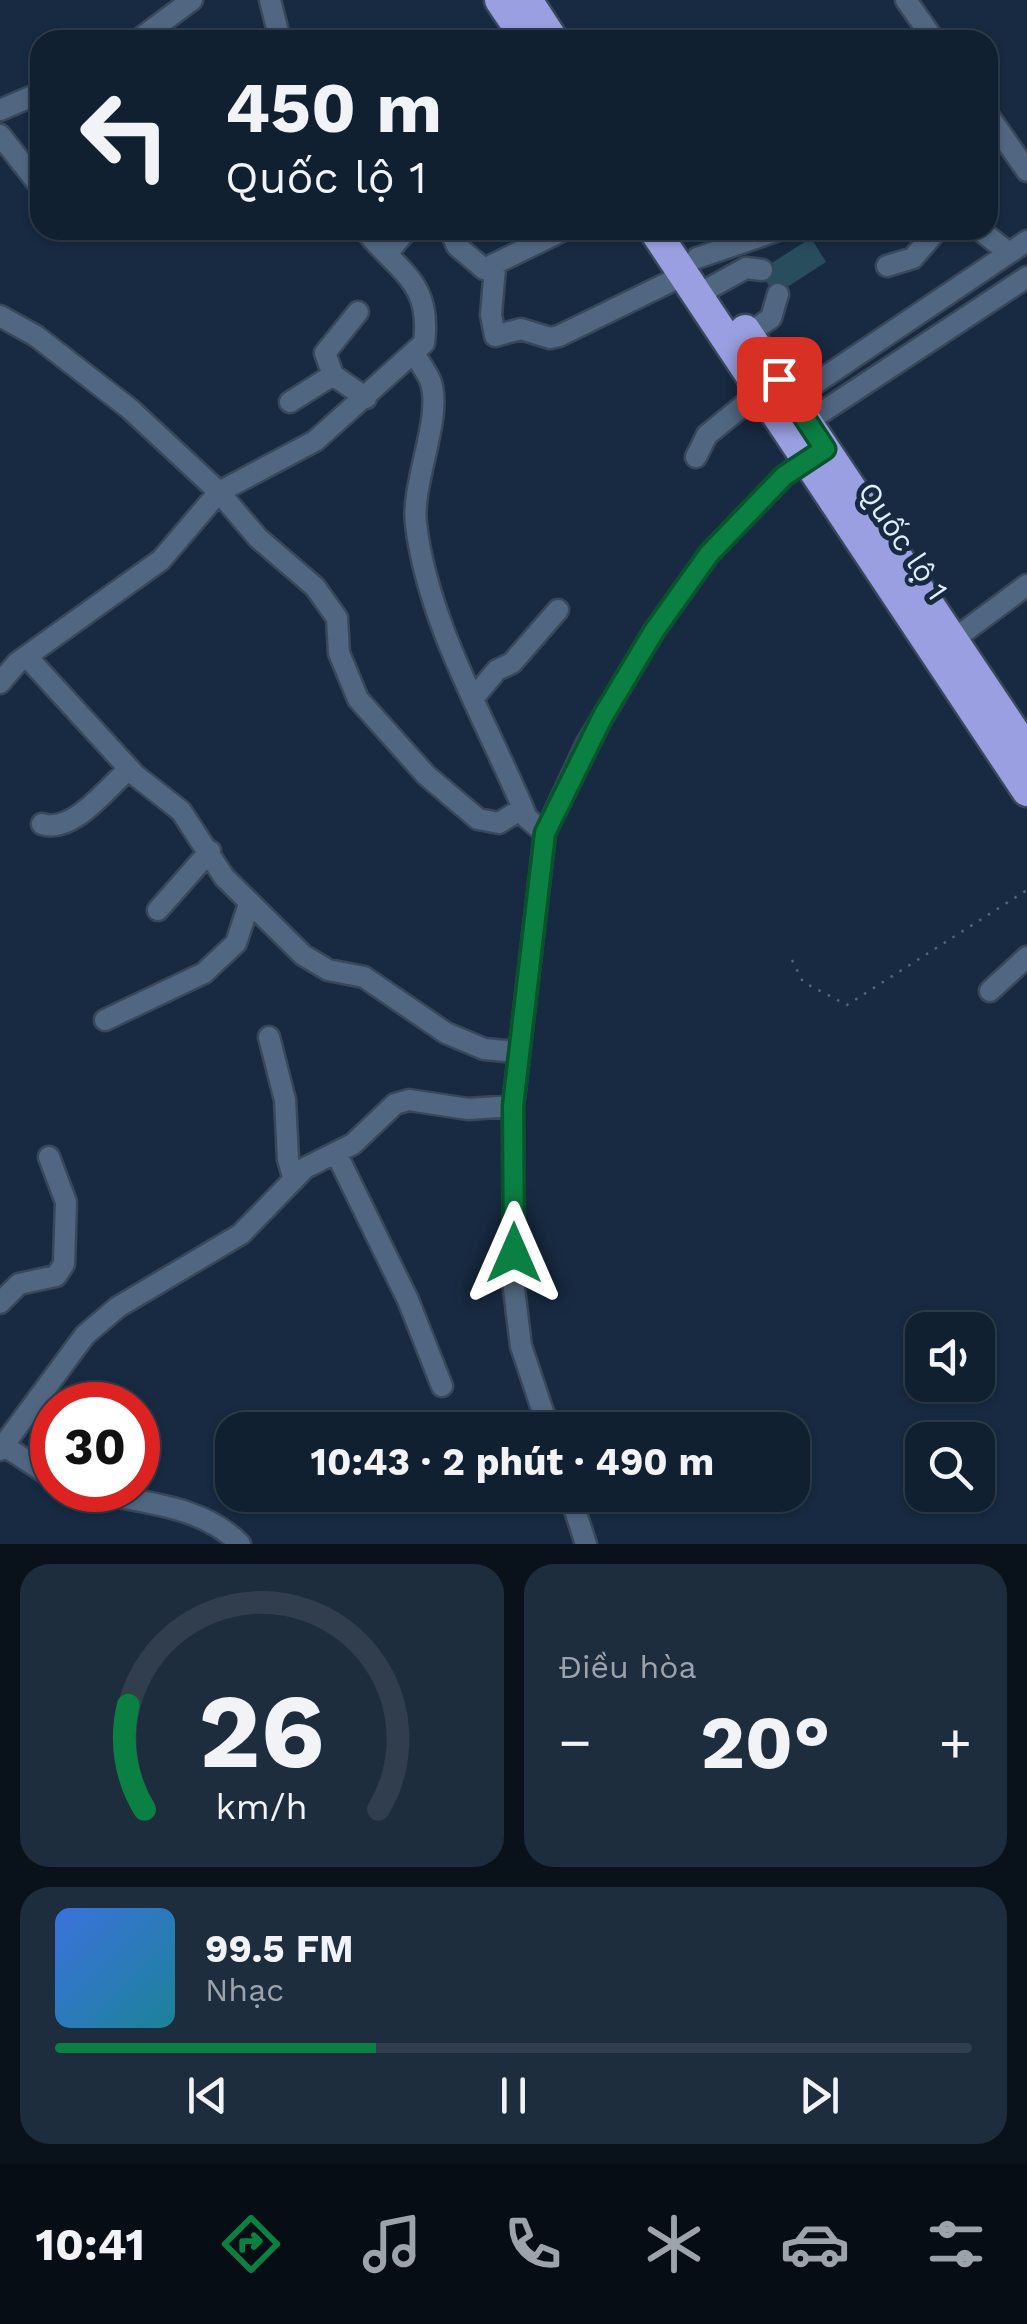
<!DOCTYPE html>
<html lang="vi">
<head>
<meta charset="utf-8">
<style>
	body { margin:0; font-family:"Work Sans",sans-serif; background:#1e2d3d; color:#f1f3f6; height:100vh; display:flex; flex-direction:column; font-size:38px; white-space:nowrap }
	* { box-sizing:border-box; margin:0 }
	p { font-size:32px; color:#9ca3ab }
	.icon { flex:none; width:55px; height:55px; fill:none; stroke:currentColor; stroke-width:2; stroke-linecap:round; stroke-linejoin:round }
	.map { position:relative; height:1544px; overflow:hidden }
	.drawer { display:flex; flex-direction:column; gap:20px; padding:20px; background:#09121b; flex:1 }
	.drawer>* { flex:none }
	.top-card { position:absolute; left:30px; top:30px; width:968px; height:210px; border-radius:30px; box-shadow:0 2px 8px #0004,0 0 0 2px #303e4d; background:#112031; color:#f1f3f6; overflow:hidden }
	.fabs { position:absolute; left:905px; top:1312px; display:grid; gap:20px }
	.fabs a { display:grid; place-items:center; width:90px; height:90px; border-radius:20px; background:#112031; box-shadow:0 2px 8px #0004,0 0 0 2px #303e4d; font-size:50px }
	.speed { position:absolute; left:30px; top:1382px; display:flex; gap:20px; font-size:50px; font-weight:700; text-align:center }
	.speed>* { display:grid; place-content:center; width:130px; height:130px; border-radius:50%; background:#112031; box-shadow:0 2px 8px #0004,0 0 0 2px #303e4d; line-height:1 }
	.speed .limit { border:15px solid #d22; background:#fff; color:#111 }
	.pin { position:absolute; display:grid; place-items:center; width:85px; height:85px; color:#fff; margin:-42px; border-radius:20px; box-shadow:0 5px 15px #0006 }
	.me { position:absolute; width:110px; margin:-55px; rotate:0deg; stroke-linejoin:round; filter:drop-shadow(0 0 8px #0008) }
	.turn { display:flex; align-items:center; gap:35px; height:210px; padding:0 30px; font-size:45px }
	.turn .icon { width:130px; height:130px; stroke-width:2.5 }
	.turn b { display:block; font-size:70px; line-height:85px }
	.big { font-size:75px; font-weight:700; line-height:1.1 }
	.drawer .card { flex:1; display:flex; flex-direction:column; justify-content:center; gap:15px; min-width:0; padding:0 35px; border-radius:30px; background:#1e2d3d }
	.drawer .dial { align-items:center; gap:0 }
	.dial svg { height:260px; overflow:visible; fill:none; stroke:#303e4d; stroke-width:7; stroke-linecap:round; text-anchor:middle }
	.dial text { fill:#f1f3f6; stroke:none }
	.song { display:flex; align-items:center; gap:30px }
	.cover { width:120px; height:120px; border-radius:15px; background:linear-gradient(135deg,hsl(220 70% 55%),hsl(190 70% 35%)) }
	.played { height:10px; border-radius:5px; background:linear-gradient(90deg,#0b8043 35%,#303e4d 35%) }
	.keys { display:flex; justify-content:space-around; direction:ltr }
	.heat { display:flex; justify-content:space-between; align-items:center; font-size:55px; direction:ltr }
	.drawer .tiles { flex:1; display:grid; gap:20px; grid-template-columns:1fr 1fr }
	.card:last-child { grid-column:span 2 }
	.trip { position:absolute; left:215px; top:1412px; width:595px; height:100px; border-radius:30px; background:#112031; box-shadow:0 2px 8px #0004,0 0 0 2px #303e4d; font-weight:700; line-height:100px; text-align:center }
	.menu { display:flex; height:160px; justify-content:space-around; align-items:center; background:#070d14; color:#9ca3ab }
	.menu .icon { width:70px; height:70px }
	.menu .current { color:#0b8043 }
	.menu b { font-size:45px; color:#f1f3f6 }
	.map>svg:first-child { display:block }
</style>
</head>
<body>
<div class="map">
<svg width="1027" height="1544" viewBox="0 0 1027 1544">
	<rect width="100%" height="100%" fill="#172a41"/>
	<path fill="#284d5c" d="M811 238 826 262 775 295 759 271Z"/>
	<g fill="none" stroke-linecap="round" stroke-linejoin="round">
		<g stroke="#38475a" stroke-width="25">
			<path id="minor" d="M270 0 280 40
				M906 0 934 40
				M138 40 192 0
				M0 110 40 93
				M988 115 1027 171
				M0 135 40 186
				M450 230 457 246 484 269 564 230
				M980 230 1009 253
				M388 252 407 230
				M697 258 779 230
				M887 266 913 258 937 230
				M495 267 491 315 495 336 521 329 550 338 559 336 684 275
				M697 295 746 268 762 270
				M358 312 325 353 333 375 366 398
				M0 316 36 336 130 409 219 492 258 538 315 587 337 618 339 653 358 699 426 775 478 819 499 823 523 808
				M748 334 771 318 778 294
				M414 353C419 362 426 371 430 380 444 415 411 482 416 524 428 626 488 723 527 818L545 833
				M792 399 1027 241
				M290 402 333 375
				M807 422 1027 277
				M696 457 707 435 761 391
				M953 640 1027 585
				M28 658 135 775 181 811 224 877 303 955 328 970 364 977 446 1033 484 1049 517 1052
				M0 683 17 663 161 560 219 492 315 441 424 343C432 281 398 272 365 230
				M475 696 497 670 512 663 558 610
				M42 824C73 834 107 788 129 769
				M158 910 210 851
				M990 991 1027 957
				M105 1020 204 973 236 943 249 904
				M269 1037 285 1100 288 1159 294 1180
				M337 1155 408 1300 442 1386
				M0 1303 19 1284 56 1276 64 1264 66 1202 49 1157
				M549 1430 521 1346 514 1289 513 1106 545 833 586 745 654 631 709 554 784 476 813 455
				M0 1443 52 1477
				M0 1450 85 1335 118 1307 241 1234 305 1168 353 1144 395 1104 409 1100 468 1109 513 1106
				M84 1490C136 1503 200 1503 240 1544
				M570 1495 586 1544"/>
		</g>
		<g stroke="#38475a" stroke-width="35">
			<path id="highway" d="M500 0 527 40
				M527 0 553 40
				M654 230 1027 791
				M745 330 1027 751"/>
		</g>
		<path stroke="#55667a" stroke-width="2.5" stroke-dasharray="2.5 8" stroke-linecap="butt" d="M792 960 803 982 847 1005 1027 890"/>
		<use href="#minor" stroke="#516781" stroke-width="20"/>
		<use href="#highway" stroke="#999fe0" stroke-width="30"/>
	</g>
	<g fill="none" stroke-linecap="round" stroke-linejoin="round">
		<g stroke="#07532c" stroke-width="25">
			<path id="route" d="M514 1253 513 1106 545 833 603 716 654 631 709 554 784 476 825 449 779 379"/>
		</g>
		<use href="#route" stroke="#0b8043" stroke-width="18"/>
	</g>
	<g text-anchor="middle" stroke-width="10" stroke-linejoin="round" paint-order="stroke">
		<g font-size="30" fill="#e1eefd" stroke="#172a41">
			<text transform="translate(903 541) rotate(56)" y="10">Quốc lộ 1</text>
		</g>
	</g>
</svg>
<div class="fabs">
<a><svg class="icon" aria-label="sound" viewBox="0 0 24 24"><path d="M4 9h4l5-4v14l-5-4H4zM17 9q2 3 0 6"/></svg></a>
<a><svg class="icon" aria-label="search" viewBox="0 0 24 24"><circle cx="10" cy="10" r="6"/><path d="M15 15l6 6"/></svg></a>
</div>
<div class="speed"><div class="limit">30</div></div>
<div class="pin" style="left:779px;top:379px;background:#d93025"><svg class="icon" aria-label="arrive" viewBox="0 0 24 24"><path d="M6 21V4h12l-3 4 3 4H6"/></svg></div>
<svg class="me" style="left:514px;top:1253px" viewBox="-20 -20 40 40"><path d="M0-17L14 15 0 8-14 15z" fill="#0b8043" stroke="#fff" stroke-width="4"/></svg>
<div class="trip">10:43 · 2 phút · 490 m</div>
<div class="top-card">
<div class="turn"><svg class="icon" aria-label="left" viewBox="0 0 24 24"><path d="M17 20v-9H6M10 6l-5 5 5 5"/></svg><div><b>450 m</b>Quốc lộ 1</div></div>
</div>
</div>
<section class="drawer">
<div class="tiles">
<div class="card dial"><svg viewBox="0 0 100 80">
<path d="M14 69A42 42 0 1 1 86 69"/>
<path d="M14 69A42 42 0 0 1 9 37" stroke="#0b8043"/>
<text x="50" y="56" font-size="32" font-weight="700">26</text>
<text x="50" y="72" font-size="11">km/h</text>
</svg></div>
<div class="card"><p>Điều hòa</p>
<div class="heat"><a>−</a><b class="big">20°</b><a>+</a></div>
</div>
<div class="card">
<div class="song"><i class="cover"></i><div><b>99.5 FM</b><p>Nhạc</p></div></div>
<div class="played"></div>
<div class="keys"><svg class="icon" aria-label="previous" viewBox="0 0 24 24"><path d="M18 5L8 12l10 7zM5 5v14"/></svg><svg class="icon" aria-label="pause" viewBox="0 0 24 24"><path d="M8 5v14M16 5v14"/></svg><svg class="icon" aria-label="next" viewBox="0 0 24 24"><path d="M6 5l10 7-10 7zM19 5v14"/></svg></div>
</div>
</div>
</section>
<nav class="menu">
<b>10:41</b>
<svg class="icon current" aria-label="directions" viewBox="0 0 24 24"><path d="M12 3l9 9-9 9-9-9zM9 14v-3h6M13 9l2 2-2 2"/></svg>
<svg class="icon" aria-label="music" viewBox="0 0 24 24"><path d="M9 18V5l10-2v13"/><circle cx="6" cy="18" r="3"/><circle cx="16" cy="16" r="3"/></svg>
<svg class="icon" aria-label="phone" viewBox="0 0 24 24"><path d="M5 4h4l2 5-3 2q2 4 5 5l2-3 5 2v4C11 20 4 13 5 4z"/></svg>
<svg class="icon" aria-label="climate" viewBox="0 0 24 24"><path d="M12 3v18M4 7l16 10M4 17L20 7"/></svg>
<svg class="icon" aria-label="car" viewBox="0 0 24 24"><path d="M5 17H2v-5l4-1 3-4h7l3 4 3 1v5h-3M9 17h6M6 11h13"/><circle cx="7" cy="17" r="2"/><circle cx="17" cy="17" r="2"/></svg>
<svg class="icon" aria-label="filters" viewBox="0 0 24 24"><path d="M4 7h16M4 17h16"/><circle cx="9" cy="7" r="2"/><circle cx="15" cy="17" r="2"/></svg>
</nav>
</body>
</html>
